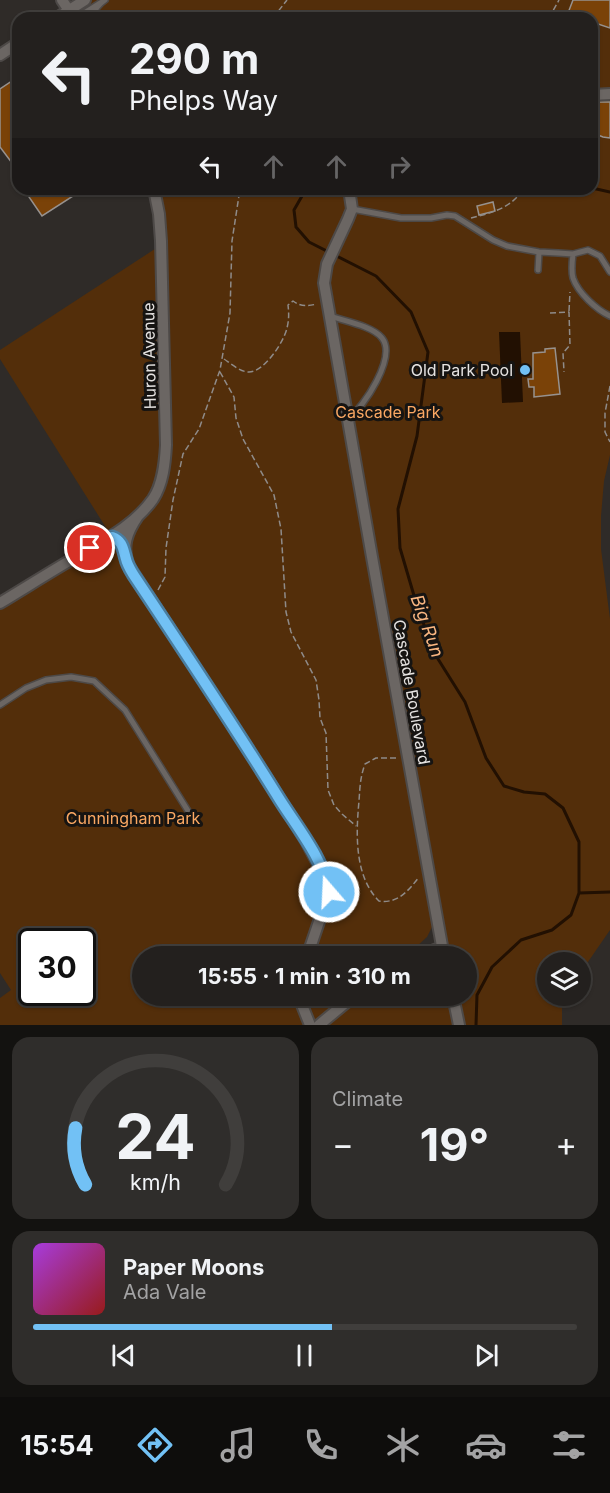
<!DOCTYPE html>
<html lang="en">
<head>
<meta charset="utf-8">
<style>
	body { margin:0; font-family:Inter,sans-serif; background:#2f2d2b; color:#f1f3f6; height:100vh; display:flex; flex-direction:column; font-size:22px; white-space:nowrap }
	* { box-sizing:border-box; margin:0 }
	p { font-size:20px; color:#a3a3a4 }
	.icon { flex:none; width:33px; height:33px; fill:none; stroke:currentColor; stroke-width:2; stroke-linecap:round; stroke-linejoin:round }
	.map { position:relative; height:1025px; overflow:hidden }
	.panel { display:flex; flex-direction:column; gap:12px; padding:12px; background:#131210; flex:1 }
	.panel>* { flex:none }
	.top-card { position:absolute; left:12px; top:12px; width:586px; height:183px; border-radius:18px; box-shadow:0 2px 4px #0004,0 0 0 2px #403e3c; background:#23201e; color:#f1f3f6; overflow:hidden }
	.buttons { position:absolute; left:537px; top:952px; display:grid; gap:12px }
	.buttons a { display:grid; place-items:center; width:54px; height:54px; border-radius:50%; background:#23201e; box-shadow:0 2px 4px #0004,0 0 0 2px #403e3c; font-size:30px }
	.speed { position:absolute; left:18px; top:928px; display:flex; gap:12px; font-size:30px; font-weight:700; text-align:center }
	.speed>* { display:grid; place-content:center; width:78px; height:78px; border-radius:50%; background:#23201e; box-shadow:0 2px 4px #0004,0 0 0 2px #403e3c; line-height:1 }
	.speed .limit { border:3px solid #111; border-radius:9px; background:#fff; color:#111 }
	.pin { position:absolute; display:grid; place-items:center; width:51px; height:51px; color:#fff; margin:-26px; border:3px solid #fff; border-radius:50%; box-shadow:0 2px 6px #0007 }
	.me { position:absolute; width:66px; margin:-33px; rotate:341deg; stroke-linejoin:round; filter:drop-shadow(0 0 4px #0008) }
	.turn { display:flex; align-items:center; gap:21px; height:126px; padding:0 18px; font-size:27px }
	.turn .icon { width:78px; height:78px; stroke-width:2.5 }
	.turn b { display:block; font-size:42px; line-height:51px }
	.lanes { display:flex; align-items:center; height:57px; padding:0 18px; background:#0003; justify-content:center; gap:30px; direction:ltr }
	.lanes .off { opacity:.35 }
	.big { font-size:45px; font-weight:700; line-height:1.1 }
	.panel .tile { flex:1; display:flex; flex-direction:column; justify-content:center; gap:9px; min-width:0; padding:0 21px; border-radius:18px; background:#2f2d2b }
	.panel .dial { align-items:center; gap:0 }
	.dial svg { height:156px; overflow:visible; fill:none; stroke:#403e3c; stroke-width:7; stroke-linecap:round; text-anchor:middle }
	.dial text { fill:#f1f3f6; stroke:none }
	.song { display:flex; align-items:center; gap:18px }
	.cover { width:72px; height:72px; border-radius:9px; background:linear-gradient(135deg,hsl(280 70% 55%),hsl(0 70% 35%)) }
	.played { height:6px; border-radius:3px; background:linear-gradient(90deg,#72c1f5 55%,#403e3c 55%) }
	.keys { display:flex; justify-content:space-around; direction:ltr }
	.heat { display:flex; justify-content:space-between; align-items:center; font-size:33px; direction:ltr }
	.panel .tiles { flex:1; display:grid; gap:12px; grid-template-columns:1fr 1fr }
	.tile:last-child { grid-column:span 2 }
	.trip { position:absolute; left:132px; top:946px; width:345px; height:60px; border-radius:30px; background:#23201e; box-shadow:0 2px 4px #0004,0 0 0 2px #403e3c; font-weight:700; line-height:60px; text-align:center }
	.dock { display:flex; height:96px; justify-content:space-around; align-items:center; background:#0e0d0c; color:#a3a3a4 }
	.dock .icon { width:42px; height:42px }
	.dock .on { color:#72c1f5 }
	.dock b { font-size:27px; color:#f1f3f6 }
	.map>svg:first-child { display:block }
</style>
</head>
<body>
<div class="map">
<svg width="610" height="1025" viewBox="0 0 610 1025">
	<rect width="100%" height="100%" fill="#2f2b28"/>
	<path fill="#532e0a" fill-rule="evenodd" d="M85 0H610V455L604 481 601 516V549L610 619V930L581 972 580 963H548V996H564L562 999V1025H0V998L11 990 0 973V603L116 538 123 547 128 533 110 534 0 359V350L161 245 154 189H592V18H74L69 11ZM436 919 444 957H466V996H142V957H405L427 937ZM32 942H82V993H32Z"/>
	<path fill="#221002" d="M520 332 523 402 502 403 499 332Z"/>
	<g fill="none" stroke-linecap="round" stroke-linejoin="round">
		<path stroke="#221002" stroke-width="3" d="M592 188 610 192
			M306 189 294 210 296 227 309 242 376 276 411 312 428 352 417 436 398 509 400 548 415 599 433 651 465 702 486 758 504 786 524 792 545 794 563 808 579 842V893L571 915 552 930 521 940 492 967 477 995 476 1025
			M579 893 610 892"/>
	</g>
	<path fill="#7a4208" stroke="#97928f" stroke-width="1.5" d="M573 0H610V28L592 22V18H582L568 13Z
		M18 77V171L0 147V89Z
		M598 102H610V138L603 137 598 135 592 131V107Z
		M41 189H84L42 216 29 197Z
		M493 202 495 211 479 215 477 206Z
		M555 348 560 394 534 397V387H529L528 379H533V353L545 352V349Z"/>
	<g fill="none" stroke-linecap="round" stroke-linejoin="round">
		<g stroke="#4d4947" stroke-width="8">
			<path id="lane" d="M76 18 100 3
				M92 18C94 10 99 4 105 0
				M352 209 401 218H431L447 215 455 216 493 240 507 246 539 252 558 253 573 254 588 250 600 256 610 272
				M573 254C572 262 571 271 573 278 578 293 597 310 610 316
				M538 270 539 252
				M330 316C344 321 373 326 382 338 397 357 364 407 348 419
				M0 705 26 688 46 680 71 677 94 681 125 710 195 822"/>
		</g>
		<g stroke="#4d4947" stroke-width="14">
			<path id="street" d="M62 0 74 18
				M57 18 85 0
				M0 55 18 43
				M592 95 610 94
				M349 189 352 209 348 219 327 264 324 283 372 557 444 957
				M138 516C127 532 121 547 129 566L268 780 306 841 327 881 329 892 307 957
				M0 603C25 588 50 572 76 557 103 541 134 526 153 499 163 484 165 463 166 445L161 241 159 214 154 189
				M417 957 442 947
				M301 996 302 1005 310 1025
				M453 996 459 1025
				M319 1025 354 996"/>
		</g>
		<path stroke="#8f8b89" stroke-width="1.5" stroke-dasharray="6 3" stroke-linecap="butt" d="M273 18 287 0
			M549 18 559 0
			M471 218C491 213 512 208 523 189
			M569 311 570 292
			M550 313 569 312 570 345 563 353 564 372
			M224 359C230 363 240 372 249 372 264 372 284 342 287 328 289 320 289 313 288 305L293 301C301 307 308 306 317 304
			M220 372 234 397 236 418 243 439 274 495 281 529 286 612 291 632 316 680 319 700 320 718 326 733 328 790 334 805 342 814 356 826
			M610 386 605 413V432L610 442
			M158 590 165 577 166 548 173 500 183 454 199 429 220 370 230 313 232 241 240 189
			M396 758H376L365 764C360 778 360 787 359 801 356 833 354 876 379 901 398 904 409 890 419 877"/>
		<use href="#lane" stroke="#6b6663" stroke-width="5"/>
		<use href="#street" stroke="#6b6663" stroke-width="10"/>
	</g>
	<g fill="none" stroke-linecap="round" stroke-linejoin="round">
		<g stroke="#4a7d9f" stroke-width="15">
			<path id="route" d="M90 548 108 538 112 537C123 541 123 549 126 559 127 564 130 569 133 574 183 649 233 724 280 800 297 827 324 860 329 892"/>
		</g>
		<use href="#route" stroke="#72c1f5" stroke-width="10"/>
	</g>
	<circle fill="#72c1f5" stroke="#161412" stroke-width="2" cx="525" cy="370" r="6"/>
	<g text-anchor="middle" stroke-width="6" stroke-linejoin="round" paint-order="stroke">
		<g font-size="16" fill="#e6e3e1" stroke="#161412">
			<text transform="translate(149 356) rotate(-91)" y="6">Huron Avenue</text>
			<text transform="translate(412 692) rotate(80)" y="6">Cascade Boulevard</text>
		</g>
		<g font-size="16" fill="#e6e3e1" stroke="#161412" text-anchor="end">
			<text x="513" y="376">Old Park Pool</text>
		</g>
		<g font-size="16" fill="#fba863" stroke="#161412">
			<text x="388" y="418">Cascade Park</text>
			<text x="133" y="824">Cunningham Park</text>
		</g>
		<g font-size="18" font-style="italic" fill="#f9b681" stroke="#161412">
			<text transform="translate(427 626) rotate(70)" y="6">Big Run</text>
		</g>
	</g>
</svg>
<div class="buttons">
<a><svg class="icon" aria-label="layers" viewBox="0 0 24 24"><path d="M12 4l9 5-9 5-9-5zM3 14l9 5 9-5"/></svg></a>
</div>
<div class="speed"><div class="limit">30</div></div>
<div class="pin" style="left:90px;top:548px;background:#d93025"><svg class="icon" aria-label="arrive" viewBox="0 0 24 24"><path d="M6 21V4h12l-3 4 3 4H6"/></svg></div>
<svg class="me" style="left:329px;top:892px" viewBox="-20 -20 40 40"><circle r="17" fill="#72c1f5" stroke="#fff" stroke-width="3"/><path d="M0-11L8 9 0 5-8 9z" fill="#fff"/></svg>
<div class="trip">15:55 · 1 min · 310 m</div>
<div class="top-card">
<div class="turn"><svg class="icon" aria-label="left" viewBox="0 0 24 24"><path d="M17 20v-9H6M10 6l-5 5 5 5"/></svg><div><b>290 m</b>Phelps Way</div></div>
<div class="lanes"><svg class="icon" aria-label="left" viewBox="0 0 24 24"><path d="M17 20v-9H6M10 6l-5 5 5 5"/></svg><svg class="icon off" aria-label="ahead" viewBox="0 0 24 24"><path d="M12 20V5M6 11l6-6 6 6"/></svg><svg class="icon off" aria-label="ahead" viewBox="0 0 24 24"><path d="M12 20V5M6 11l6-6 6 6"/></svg><svg class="icon off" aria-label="right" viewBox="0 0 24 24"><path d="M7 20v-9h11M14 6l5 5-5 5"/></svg></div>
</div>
</div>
<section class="panel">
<div class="tiles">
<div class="tile dial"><svg viewBox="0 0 100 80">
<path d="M14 69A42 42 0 1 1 86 69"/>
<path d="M14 69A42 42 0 0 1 9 40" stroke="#72c1f5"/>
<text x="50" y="56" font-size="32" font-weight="700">24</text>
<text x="50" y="72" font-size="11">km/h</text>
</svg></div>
<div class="tile"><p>Climate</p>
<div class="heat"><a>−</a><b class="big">19°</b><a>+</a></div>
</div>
<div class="tile">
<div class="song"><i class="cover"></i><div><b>Paper Moons</b><p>Ada Vale</p></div></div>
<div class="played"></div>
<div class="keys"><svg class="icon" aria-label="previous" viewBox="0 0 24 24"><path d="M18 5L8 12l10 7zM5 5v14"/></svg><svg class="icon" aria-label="pause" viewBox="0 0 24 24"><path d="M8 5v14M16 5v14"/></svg><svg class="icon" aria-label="next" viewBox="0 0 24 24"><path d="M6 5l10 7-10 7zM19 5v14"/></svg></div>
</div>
</div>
</section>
<nav class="dock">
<b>15:54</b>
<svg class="icon on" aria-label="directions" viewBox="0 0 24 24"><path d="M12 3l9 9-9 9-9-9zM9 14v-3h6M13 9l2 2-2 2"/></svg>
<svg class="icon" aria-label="music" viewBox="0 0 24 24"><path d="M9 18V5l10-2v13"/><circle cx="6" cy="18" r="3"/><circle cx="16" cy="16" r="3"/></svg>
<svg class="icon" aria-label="phone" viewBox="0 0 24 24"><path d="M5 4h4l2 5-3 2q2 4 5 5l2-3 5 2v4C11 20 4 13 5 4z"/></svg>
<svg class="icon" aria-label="climate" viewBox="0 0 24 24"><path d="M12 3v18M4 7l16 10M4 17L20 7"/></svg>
<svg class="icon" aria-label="car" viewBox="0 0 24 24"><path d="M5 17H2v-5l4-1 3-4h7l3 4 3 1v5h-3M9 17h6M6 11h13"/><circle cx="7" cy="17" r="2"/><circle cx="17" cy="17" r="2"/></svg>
<svg class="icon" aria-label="filters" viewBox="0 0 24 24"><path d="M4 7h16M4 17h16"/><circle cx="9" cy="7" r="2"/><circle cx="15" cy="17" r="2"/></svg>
</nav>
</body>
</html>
